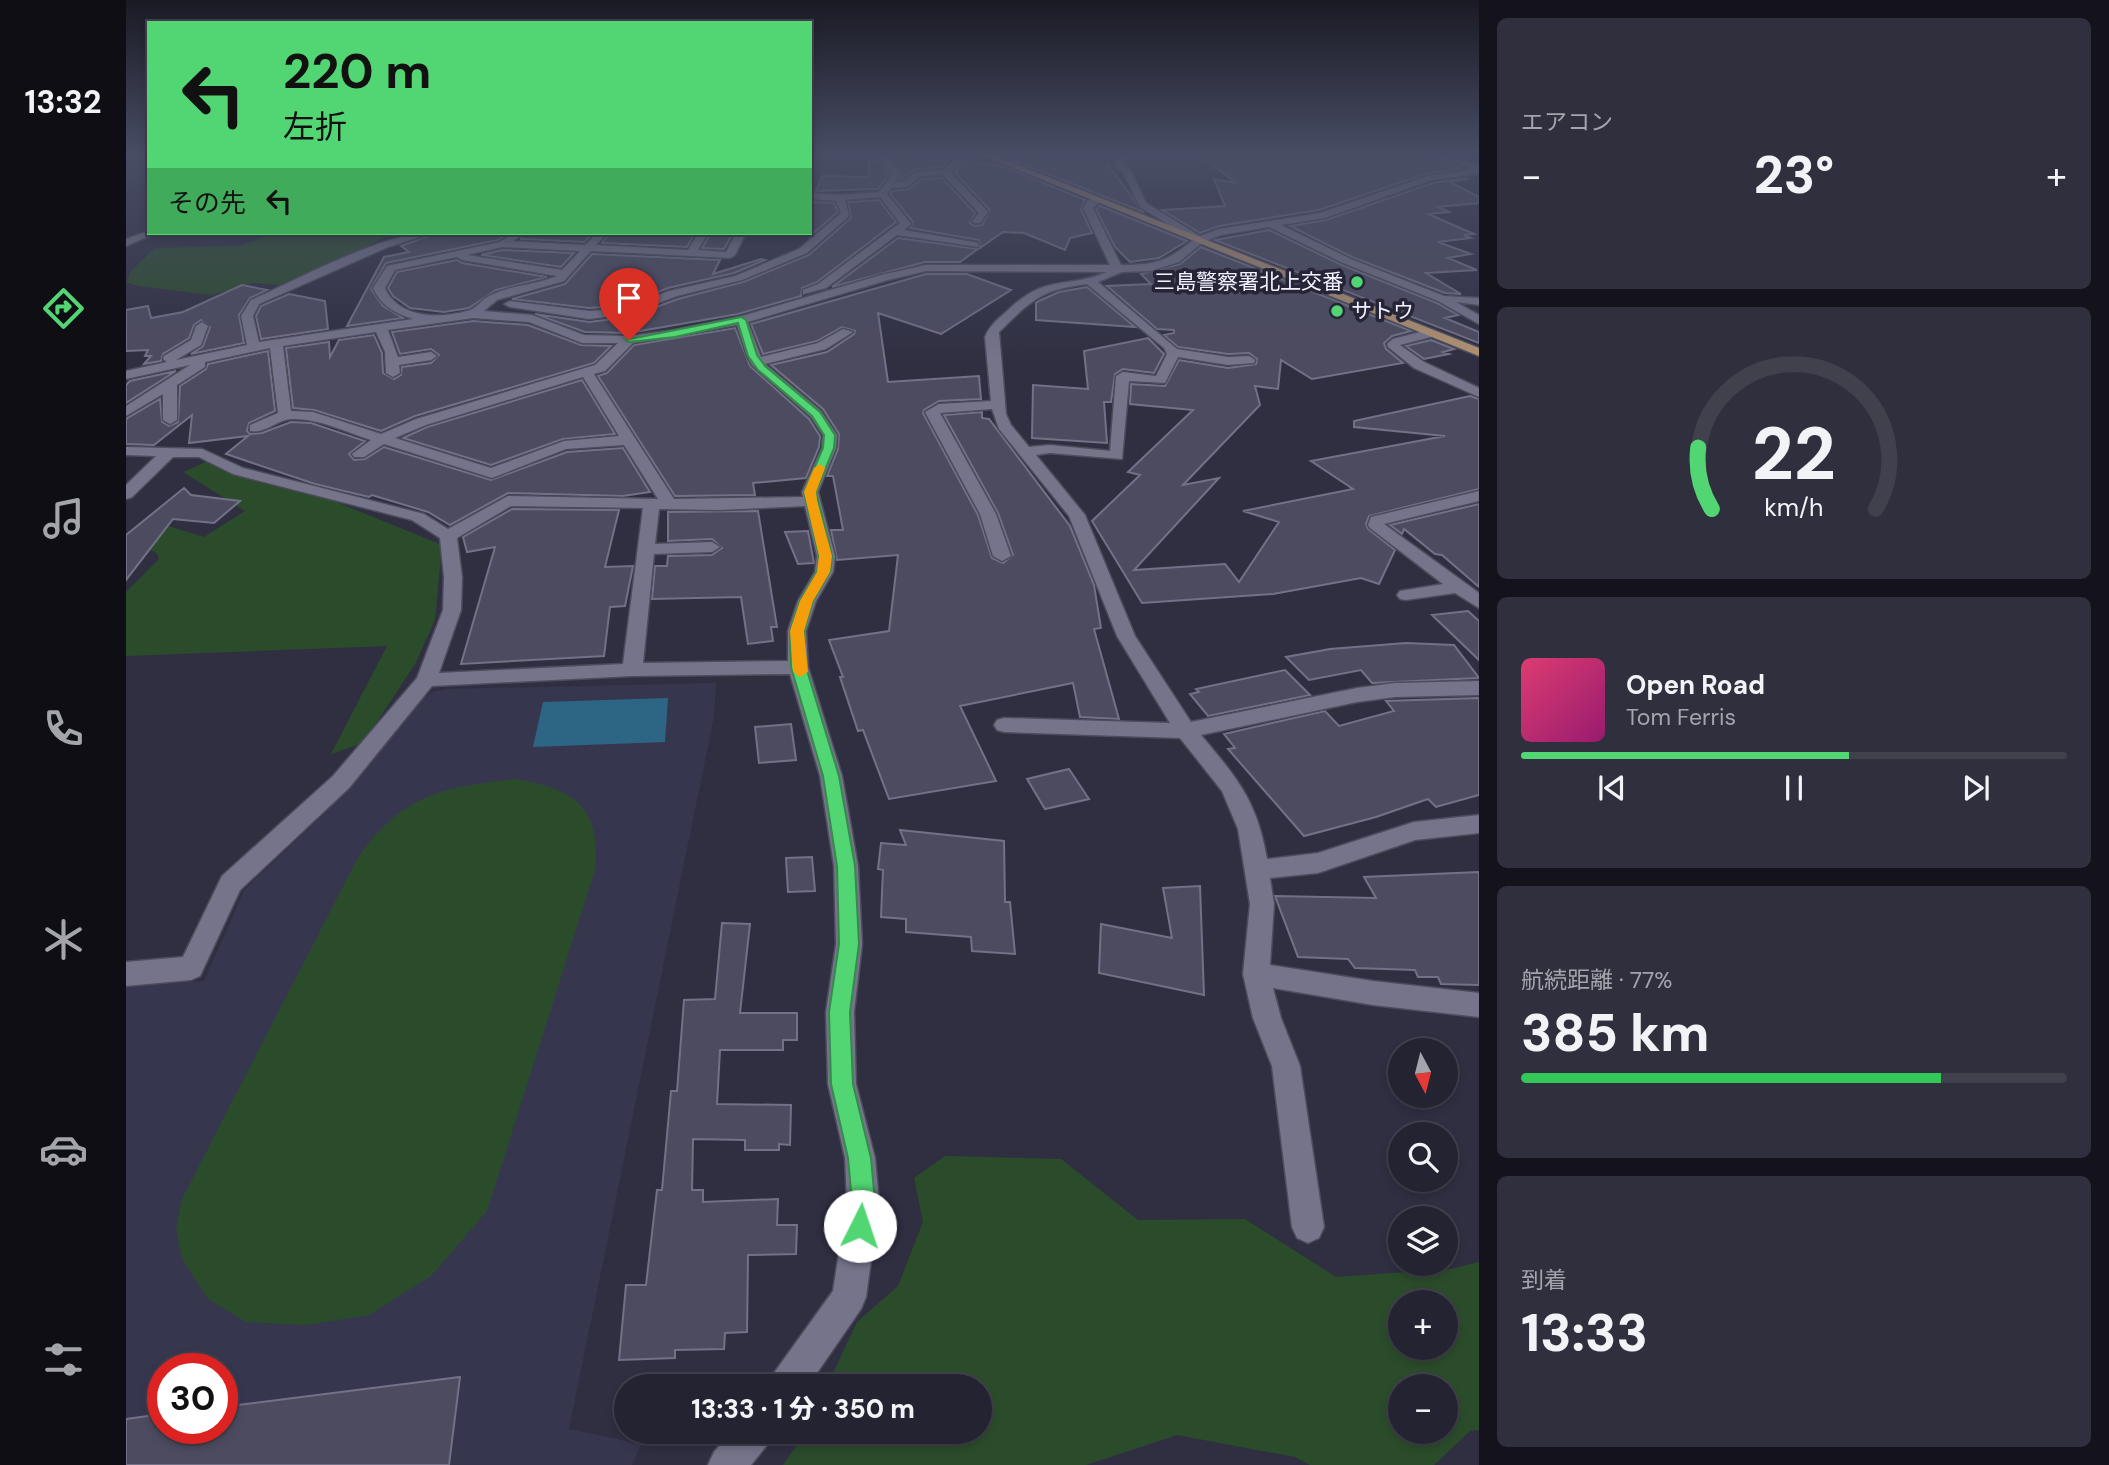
<!DOCTYPE html>
<html lang="ja">
<head>
<meta charset="utf-8">
<style>
	body { margin:0; font-family:"DM Sans","Noto Sans JP",sans-serif; background:#302f3e; color:#f1f3f6; height:100vh; display:flex; flex-direction:column; font-size:26px; white-space:nowrap }
	* { box-sizing:border-box; margin:0 }
	p { font-size:23px; color:#a3a4ac }
	.icon { flex:none; width:38px; height:38px; fill:none; stroke:currentColor; stroke-width:2; stroke-linecap:round; stroke-linejoin:round }
	.map { position:relative; flex:1; overflow:hidden }
	.side { display:flex; flex-direction:column; gap:18px; padding:18px; background:#14131c; width:630px }
	.side>* { flex:none }
	.top-card { position:absolute; left:21px; top:21px; width:665px; height:214px; border-radius:0px; box-shadow:0 4px 10px #0003,0 0 0 2px #41404d; background:#52d673; color:#111; overflow:hidden }
	.needle { width:46px; rotate:173deg }
	.fabs { position:absolute; left:1262px; top:1038px; display:grid; gap:14px }
	.fabs a { display:grid; place-items:center; width:70px; height:70px; border-radius:50%; background:#242332; box-shadow:0 4px 10px #0003,0 0 0 2px #41404d; font-size:35px }
	.speed { position:absolute; left:21px; top:1353px; display:flex; gap:14px; font-size:35px; font-weight:700; text-align:center }
	.speed>* { display:grid; place-content:center; width:91px; height:91px; border-radius:50%; background:#242332; box-shadow:0 4px 10px #0003,0 0 0 2px #41404d; line-height:1 }
	.speed .limit { border:10px solid #d22; background:#fff; color:#111 }
	.pin { position:absolute; display:grid; place-items:center; width:60px; height:60px; color:#fff; margin:-72px -30px; border-radius:50% 50% 50% 0; rotate:-45deg; box-shadow:0 0 7px #0007 }
	.pin .icon { rotate:45deg }
	.me { position:absolute; width:77px; margin:-38px; rotate:4deg; stroke-linejoin:round; filter:drop-shadow(0 0 5px #0008) }
	.turn { display:flex; align-items:center; gap:24px; height:147px; padding:0 21px; font-size:32px }
	.turn .icon { width:91px; height:91px; stroke-width:2.5 }
	.turn b { display:block; font-size:49px; line-height:60px }
	.then { display:flex; align-items:center; height:66px; padding:0 21px; background:#0003; gap:14px; font-size:26px }
	.big { font-size:52px; font-weight:800; line-height:1.1 }
	.side .card { flex:1; display:flex; flex-direction:column; justify-content:center; gap:10px; min-width:0; padding:0 24px; border-radius:10px; background:#302f3e }
	.side .dial { align-items:center; gap:0 }
	.dial svg { height:182px; overflow:visible; fill:none; stroke:#41404d; stroke-width:7; stroke-linecap:round; text-anchor:middle }
	.dial text { fill:#f1f3f6; stroke:none }
	.song { display:flex; align-items:center; gap:21px }
	.cover { width:84px; height:84px; border-radius:10px; background:linear-gradient(135deg,hsl(340 70% 55%),hsl(320 70% 35%)) }
	.played { height:7px; border-radius:4px; background:linear-gradient(90deg,#52d673 60%,#41404d 60%) }
	.keys { display:flex; justify-content:space-around; direction:ltr }
	.heat { display:flex; justify-content:space-between; align-items:center; font-size:38px; direction:ltr }
	.charge { height:10px; border-radius:5px; background:linear-gradient(90deg,#34c759 77%,#41404d 0) }
	.trip { position:absolute; left:488px; top:1374px; width:378px; height:70px; border-radius:35px; background:#242332; box-shadow:0 4px 10px #0003,0 0 0 2px #41404d; font-weight:800; line-height:70px; text-align:center }
	main { display:flex; flex:1; min-height:0 }
	.menu { display:flex; flex-direction:column; width:126px; justify-content:space-around; align-items:center; background:#0e0e14; color:#a3a4ac }
	.menu .icon { width:49px; height:49px }
	.menu .on { color:#52d673 }
	.menu b { font-size:32px; color:#f1f3f6 }
	.map>svg:first-child { display:block }
</style>
</head>
<body>
<main>
<nav class="menu">
<b>13:32</b>
<svg class="icon on" aria-label="directions" viewBox="0 0 24 24"><path d="M12 3l9 9-9 9-9-9zM9 14v-3h6M13 9l2 2-2 2"/></svg>
<svg class="icon" aria-label="music" viewBox="0 0 24 24"><path d="M9 18V5l10-2v13"/><circle cx="6" cy="18" r="3"/><circle cx="16" cy="16" r="3"/></svg>
<svg class="icon" aria-label="phone" viewBox="0 0 24 24"><path d="M5 4h4l2 5-3 2q2 4 5 5l2-3 5 2v4C11 20 4 13 5 4z"/></svg>
<svg class="icon" aria-label="climate" viewBox="0 0 24 24"><path d="M12 3v18M4 7l16 10M4 17L20 7"/></svg>
<svg class="icon" aria-label="car" viewBox="0 0 24 24"><path d="M5 17H2v-5l4-1 3-4h7l3 4 3 1v5h-3M9 17h6M6 11h13"/><circle cx="7" cy="17" r="2"/><circle cx="17" cy="17" r="2"/></svg>
<svg class="icon" aria-label="filters" viewBox="0 0 24 24"><path d="M4 7h16M4 17h16"/><circle cx="9" cy="7" r="2"/><circle cx="15" cy="17" r="2"/></svg>
</nav>
<div class="map">
<svg width="1353" height="1465" viewBox="0 0 1353 1465">
	<rect width="100%" height="100%" fill="#302f42"/>
	<path fill="#37364f" fill-rule="evenodd" d="M590 683 588 716 443 1429 515 1444 506 1465H0V986L78 981 119 889 196 816 239 770 297 699 306 692 321 689ZM37 1368H96V1428H37Z"/>
	<path fill="#2b4c2b" fill-rule="evenodd" d="M149 233H274L260 237 192 270 153 285 127 283 86 295 12 286 0 282 5 271 29 248 114 246Z
		M87 459 124 480 208 501 316 545 309 620 289 664 237 743 205 754 261 646 0 656V592L33 559 31 553 0 541V539L26 521 78 537 119 511 57 472Z
		M390 779C448 789 475 806 469 870L361 1211 305 1276 243 1315 180 1325 120 1322 82 1299 57 1261 50 1229 56 1199 230 861C274 795 315 787 390 779Z
		M819 1156 935 1159 1012 1220 1119 1219 1210 1277 1325 1269 1353 1262V1430L1344 1431 1308 1465H1184L1169 1457 1051 1435 960 1465H657L680 1432H854V1386H701L731 1322 772 1286 797 1222 788 1178ZM1320 1302V1348H1274V1302ZM1274 1386H1320V1432H1274Z"/>
	<path fill="#2d6684" d="M542 698 539 742 407 747 417 702Z"/>
	<path fill="#4c4b60" stroke="#727188" stroke-width="2" d="M898 154 980 162 1017 212 889 161Z
		M1072 154H1288L1336 168 1300 174 1193 210 1093 226 1074 233 1036 210 1099 206 1088 179 1110 183Z
		M765 155H786L823 160 817 167 790 169 774 179 776 174Z
		M743 161H754L763 175 752 189 690 191 696 176 743 177Z
		M843 161 879 167 959 200 955 209 966 233 944 238 939 250 898 233 877 232 854 248 853 240 784 228 787 222 764 194 766 191 783 189 796 179 816 178 849 213 844 223 848 226 856 225 864 210 829 173 837 162Z
		M1340 178 1342 179 1324 182 1353 197V203L1312 207 1323 212 1302 214 1348 234 1338 235 1345 238 1312 242 1345 254 1322 258 1351 270 1300 273 1335 294 1319 293 1226 257 1164 226 1200 220 1307 183Z
		M753 200 770 222 691 282 676 288 675 296 612 314 503 333 459 332 409 314 463 322 503 317 552 299 617 282 683 255 725 218 722 202Z
		M686 202 708 203 712 212 684 236Z
		M974 206 1061 241 1033 258 1004 262 989 247 970 209Z
		M1143 230 1216 265 1311 303 1332 315 1319 318 1353 332V343L1089 240Z
		M310 233H384L372 240 260 263 245 289 257 306 277 318 221 326 258 257 283 252 275 246Z
		M394 233H468L458 242 395 239 396 235Z
		M484 233H569L561 247 476 243Z
		M585 233H607L598 249 576 248Z
		M772 238 852 249 834 262H799L706 287Z
		M1075 247 1285 331 1266 336 1258 343 1260 349 1277 363 1186 379 1155 360 1152 389 1129 386 1134 405 1057 485 1093 478 1008 570 1099 564 1113 582 1153 522 1117 511 1227 489 1185 461 1319 436 1228 427V421L1344 396 1353 399V489L1243 516 1240 524 1242 529 1269 550 1253 584 1235 578 1147 594 1016 603 966 521 1014 475 1002 472 1067 410 1004 404 1005 384 1039 386 1053 360 1102 368 1130 364 1131 359 1123 353 1102 354 1052 347 1038 335 1048 333V330L1031 329 981 286 1025 284 1015 274 1054 264Z
		M376 250 448 253 435 267 355 255Z
		M466 254 594 260 587 274 635 259 639 260 608 273 542 288 496 306 463 308 386 299 439 284Z
		M331 260 336 263 421 277 370 290 343 308 318 312 284 308 267 296 262 288 271 272Z
		M800 274H841L885 290 815 334 752 313 762 382 853 376 855 399 813 401 798 410 797 413 852 515 866 558 877 563 887 555 872 513 818 415 856 412V418L863 419 944 526 968 585 975 628 968 629 993 719 954 717 947 683 834 706 870 781 763 799 737 730 732 731 714 677H717L703 640 763 631 772 555 711 560 705 530H717L707 476H701L712 449 713 434 697 409 645 365 701 352 728 334 729 331 716 327 691 341 637 354 625 324Z
		M116 285 141 290 124 298 113 315 118 343 65 354 77 346 84 327 75 320 68 325 63 338 37 354 35 361 18 364 25 356H19L22 350 0 351V310L22 306 25 318 57 312Z
		M961 287 1009 327 910 320V303L913 301 933 292Z
		M163 294 199 301 202 329 135 339 130 316 135 306Z
		M347 321 402 325 455 345 485 346 468 363 289 416 255 431 188 410 167 408 160 348 203 342 204 357 213 340 248 335 256 353 257 373 268 379 275 375 276 367 305 363 313 355 305 349 274 354 266 332Z
		M609 328 624 366 683 419 694 436 693 447 680 478 627 483 629 495 549 496 472 376 481 373 508 345Z
		M1022 338 1038 354 1028 373 997 369 989 374 985 402H978L981 443 906 438 907 385 962 389 958 351Z
		M1305 340 1328 349 1317 352 1323 354 1298 359 1280 346Z
		M142 351 149 411 123 423 121 431 124 434 136 433 165 422 185 423 239 441 223 454 228 460 239 459 258 447 365 480 441 452 497 448 524 492 497 496 382 493 324 525 302 512 246 495 243 497 189 484 100 454 122 436 63 443 66 415 28 445 0 444V419L34 399 36 422 43 426 52 422 54 386 80 369 82 364Z
		M50 371 0 403V385L4 381Z
		M456 380 489 434 437 439 365 465 277 438 301 427Z
		M58 488 65 495 114 501 88 523 47 519 0 580V535Z
		M1353 504V587L1316 555 1309 554 1278 529 1276 534 1264 525Z
		M386 509 493 510 479 567 507 566 499 606 484 607 478 656 335 664 369 547 341 552 337 537Z
		M632 511 651 627H645L647 641 622 644 615 597 526 599 529 566H541L542 556 586 555 596 548 586 539 542 541V512Z
		M682 531 688 563 672 564 659 532Z
		M1342 611 1353 621V660L1306 615Z
		M1280 643 1328 645 1353 678 1246 683 1235 670 1183 680 1160 657 1204 649Z
		M1159 670 1184 695 1082 716 1064 694 1073 692 1070 689Z
		M1353 698V795L1310 807 1302 799 1250 817 1178 836 1102 749 1109 748 1098 734 1199 711 1213 726 1268 711 1260 701Z
		M665 724 670 760 633 763 629 727Z
		M943 769 963 799 919 809 901 779Z
		M774 830 878 841 879 902H884L889 954 846 951 845 937 780 932V919L755 917 757 870 752 869 755 843 780 845Z
		M686 857 689 891 662 892 660 858Z
		M1353 872V985L1315 984 1312 977H1292L1289 970 1229 968 1222 959 1172 957 1149 896 1250 898 1238 877Z
		M1074 886 1078 995 973 973 975 924 1046 938 1037 888Z
		M596 923 624 924 614 1013H671V1040H657V1050H594L591 1104 665 1105 664 1145 653 1144V1150H619V1140L567 1139 566 1190H577V1202L652 1199 651 1225H671L670 1254 622 1255 621 1332 599 1333 598 1349 549 1350V1358L493 1360 500 1285H520L531 1190H536L545 1091H551L558 1000 589 999Z
		M334 1377 323 1465H0V1419L37 1414V1428H96V1407Z"/>
	<g fill="none" stroke-linecap="round" stroke-linejoin="round">
		<g stroke="#4c4c5c" stroke-width="3">
			<path id="minor" d="M752 154H761L774 175 769 182H776L790 172 818 170 833 154H841L825 173 862 212 854 223H848L846 221 853 213 817 175 795 176 781 187 765 188 761 194 785 224 778 230 848 242 852 243V247L771 235 700 288 677 294V290L692 284 774 223 754 197 719 200 723 216 681 253 616 280 551 296 503 314 463 319 384 307 378 304 384 301 463 311 497 309 543 291 609 276 673 249 715 213 710 201 684 199V193L714 195 753 192 766 175Z
				M994 154H1002L997 163 1006 173 1020 203 1074 236 1093 229 1194 213 1301 176 1349 169 1291 154H1305L1353 165V174L1306 180 1199 218 1155 225 1225 259 1318 296 1353 298V305L1330 302 1353 315V324L1312 301 1217 263 1143 227 1095 235 1077 242 1053 262 1025 271 996 272 972 282 1051 349 1102 357 1123 356 1129 360 1128 363 1102 365 1052 357 1039 383 1003 381 996 459 924 453 910 455 959 515 1009 636 1065 722 1231 688 1269 683 1353 681V695L1269 697 1231 702 1075 735C1112 779 1131 801 1141 859L1192 853 1288 822 1353 815V833L1289 840 1192 873 1144 878 1148 904 1144 965 1247 981 1353 993V1017L1247 1005 1147 988 1155 1018 1174 1066 1198 1227 1193 1238 1182 1243 1171 1238 1166 1227 1146 1066 1127 1018 1117 974 1124 904 1112 829 1096 791 1054 738 878 732 871 730 868 725 871 720 878 718 1044 723 991 636 943 516 873 429 866 409 814 413 870 514 885 556 876 561 867 556 854 514 799 412 813 404 865 401 859 337C863 326 872 319 880 312 921 272 939 290 981 272L800 271 762 280 622 322 635 357 692 343 717 329 727 332 700 349 639 364 695 411 711 435 710 448 692 492 709 556 707 572 690 601 680 631 682 667 716 776 732 866 736 944 728 1012 730 1084 749 1158 753 1202 740 1297 735 1309 682 1386H643L648 1373 707 1291 721 1202 719 1158 702 1084 700 1012 710 944 708 866 694 776 664 674 506 676 306 686 223 788 114 890 74 976 65 980 0 986V962L57 957 96 876 207 776 291 678 317 610 318 577 314 538 286 520 107 474 73 457H47L6 497 0 499V485L30 456 0 455V447L76 449 117 468 298 514 322 529 382 496 532 499 498 445 440 449 366 478 258 444 238 457H228L226 454 245 440C220 432 192 418 165 419 151 420 139 434 124 431V425L152 413 144 348 79 362V367L51 385V420L44 424 37 420V394L0 416V406L64 365 0 379V371L41 362 37 359 38 356 65 340 70 326 76 322 82 326 75 345 50 360 121 345 115 316 125 300C171 280 260 231 307 233L262 247 133 304 127 316 133 342 287 319C269 313 255 306 247 288L261 266 373 242 389 233 394 236 387 241 459 245 471 233H481L470 245 562 250 572 233H582L572 250 600 252 610 233H620L609 255 604 258 465 251 438 281 371 300 358 311 406 315 458 335 503 336 549 330 613 317 755 275 800 265H984L957 208 961 201 971 197 976 200 967 208 995 265C1029 265 1040 262 1067 240L1014 207 998 174 988 164ZM376 247 454 251 436 270 341 255ZM331 257 336 260 431 276C410 285 383 285 363 296 355 300 350 309 341 311 313 319 272 318 259 288L269 270ZM961 284 1038 348 1041 354 1030 376 997 372 990 376 984 451 924 445 903 447 885 425 880 414 873 332C906 300 914 290 961 284ZM347 318 403 322 456 343H492L469 365 290 419 255 434 187 412 165 411 157 346 250 332 259 352 260 373 267 377 274 373 273 365 305 360 311 356 305 352 272 357 262 330ZM611 325 621 356 626 365 685 417 697 435 696 448 676 492 677 497 548 499 468 374 479 371 507 343ZM457 377 493 436 438 441 365 468 269 438 300 425ZM385 506 517 508 497 664 313 673 335 610 336 577 331 538ZM679 506 691 556 689 572 672 601 662 631V661L517 663 528 554 586 552 594 547 586 542 529 544 533 509 593 510Z
				M23 231 30 233 0 246V239Z
				M1305 329 1311 333 1309 336 1274 345 1298 362 1353 388V397L1288 368 1262 347 1261 344 1267 339Z
				M1353 491V501L1258 524 1353 593V608L1329 593 1280 600 1274 599 1271 595 1274 591 1317 584 1244 528 1242 525 1245 517Z
				M605 1432H646L641 1445 625 1465H582L588 1452Z"/>
		</g>
		<g stroke="#4c4c5c" stroke-width="3">
			<path id="major" d="M853 154H864L1353 348V356Z"/>
		</g>
		<use href="#minor" fill="#75748b" fill-rule="evenodd"/>
		<use href="#major" fill="#b19272" fill-rule="evenodd"/>
	</g>
	<linearGradient id="sky" x2="0" y2="1"><stop stop-color="#1a1a24"/><stop offset="0.43" stop-color="#484d65"/><stop offset="1" stop-color="#484d65" stop-opacity="0"/></linearGradient>
	<rect width="1353" height="359" fill="url(#sky)"/>
	<path fill="#52d673" stroke="#358b4b" stroke-width="2" d="M615 317 620 320 631 355 639 366 694 412 709 435 708 448 690 492 706 556 704 572 687 601 678 631 680 667 713 776 729 866 733 944 724 1012 727 1084 745 1158 749 1202 742 1234 734 1238 725 1234 722 1226 726 1202 722 1158 705 1084 703 1012 713 944 711 866 697 776 665 667 664 631 674 601 691 572 693 556 678 492 697 448 698 435 686 416 632 370 622 356 612 323 549 337 503 342 499 340Z"/>
	<path fill="#f59e0b" d="M694 464 699 468 690 492 691 501 706 556 704 572 687 601 678 631 682 672 674 677 667 672 664 631 674 601 691 572 693 556 678 492 688 468Z"/>
	<g fill="#52d673" stroke="#262538" stroke-width="2.5">
		<circle cx="1231" cy="282" r="7"/>
		<circle cx="1211" cy="311" r="7"/>
	</g>
	<g text-anchor="middle" stroke-width="7" stroke-linejoin="round" paint-order="stroke">
		<g font-size="21" fill="#f2f2ff" stroke="#262538" text-anchor="end">
			<text x="1217" y="289">三島警察署北上交番</text>
			<text x="1225" y="318" text-anchor="start">サトウ</text>
		</g>
	</g>
</svg>
<div class="fabs">
<a><svg class="needle" viewBox="-14 -14 28 28"><path d="M0-13l5 13h-10z" fill="#e53935"/><path d="M0 13l5-13h-10z" fill="#a3a4ac"/></svg></a>
<a><svg class="icon" aria-label="search" viewBox="0 0 24 24"><circle cx="10" cy="10" r="6"/><path d="M15 15l6 6"/></svg></a>
<a><svg class="icon" aria-label="layers" viewBox="0 0 24 24"><path d="M12 4l9 5-9 5-9-5zM3 14l9 5 9-5"/></svg></a>
<a>+</a>
<a>−</a>
</div>
<div class="speed"><div class="limit">30</div></div>
<div class="pin" style="left:503px;top:340px;background:#d93025"><svg class="icon" aria-label="arrive" viewBox="0 0 24 24"><path d="M6 21V4h12l-3 4 3 4H6"/></svg></div>
<svg class="me" style="left:734px;top:1226px" viewBox="-20 -20 40 40"><circle r="19" fill="#fff"/><path d="M0-13L10 11 0 6-10 11z" fill="#52d673"/></svg>
<div class="trip">13:33 · 1 分 · 350 m</div>
<div class="top-card">
<div class="turn"><svg class="icon" aria-label="left" viewBox="0 0 24 24"><path d="M17 20v-9H6M10 6l-5 5 5 5"/></svg><div><b>220 m</b>左折</div></div>
<div class="then">その先<svg class="icon" aria-label="left" viewBox="0 0 24 24"><path d="M17 20v-9H6M10 6l-5 5 5 5"/></svg></div>
</div>
</div>
<section class="side">
<div class="card"><p>エアコン</p>
<div class="heat"><a>−</a><b class="big">23°</b><a>+</a></div>
</div>
<div class="card dial"><svg viewBox="0 0 100 80">
<path d="M14 69A42 42 0 1 1 86 69"/>
<path d="M14 69A42 42 0 0 1 8 42" stroke="#52d673"/>
<text x="50" y="56" font-size="32" font-weight="700">22</text>
<text x="50" y="72" font-size="11">km/h</text>
</svg></div>
<div class="card">
<div class="song"><i class="cover"></i><div><b>Open Road</b><p>Tom Ferris</p></div></div>
<div class="played"></div>
<div class="keys"><svg class="icon" aria-label="previous" viewBox="0 0 24 24"><path d="M18 5L8 12l10 7zM5 5v14"/></svg><svg class="icon" aria-label="pause" viewBox="0 0 24 24"><path d="M8 5v14M16 5v14"/></svg><svg class="icon" aria-label="next" viewBox="0 0 24 24"><path d="M6 5l10 7-10 7zM19 5v14"/></svg></div>
</div>
<div class="card"><p>航続距離 · 77%</p><b class="big">385 km</b><div class="charge"></div></div>
<div class="card"><p>到着</p><b class="big">13:33</b></div>
</section>
</main>
</body>
</html>
